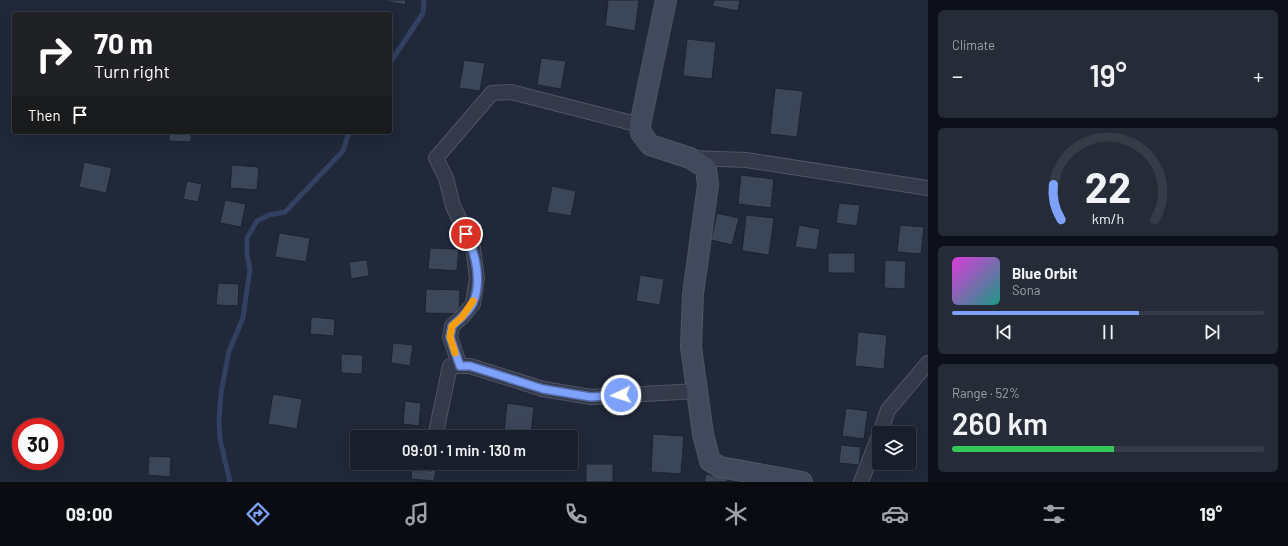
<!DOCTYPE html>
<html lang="en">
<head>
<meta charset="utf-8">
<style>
	body { margin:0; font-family:Barlow,sans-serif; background:#252b37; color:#f1f3f6; height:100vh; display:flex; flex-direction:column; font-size:15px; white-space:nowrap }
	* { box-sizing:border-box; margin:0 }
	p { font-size:13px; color:#9fa2a9 }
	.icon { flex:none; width:22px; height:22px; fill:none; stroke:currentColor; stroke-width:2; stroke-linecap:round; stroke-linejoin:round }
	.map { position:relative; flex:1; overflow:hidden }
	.panel { display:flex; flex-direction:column; gap:10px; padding:10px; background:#0d1018; width:360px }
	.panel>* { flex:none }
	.banner { position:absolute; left:12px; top:12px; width:380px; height:122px; border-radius:4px; box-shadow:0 4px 16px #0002,0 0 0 1px #363c47; background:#202124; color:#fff; overflow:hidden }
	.controls { position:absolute; left:872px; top:426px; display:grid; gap:8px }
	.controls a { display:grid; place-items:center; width:44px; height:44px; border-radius:4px; background:#181e2b; box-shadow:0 4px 16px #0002,0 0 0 1px #363c47; font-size:20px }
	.speed { position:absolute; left:12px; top:418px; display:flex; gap:8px; font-size:20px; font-weight:700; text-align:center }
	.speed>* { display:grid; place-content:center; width:52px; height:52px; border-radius:50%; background:#181e2b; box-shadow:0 4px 16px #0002,0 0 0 1px #363c47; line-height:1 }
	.speed .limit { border:6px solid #d22; background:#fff; color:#111 }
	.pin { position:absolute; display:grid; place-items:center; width:34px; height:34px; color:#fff; margin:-17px; border:2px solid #fff; border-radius:50%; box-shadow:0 1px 4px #0007 }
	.me { position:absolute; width:44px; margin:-22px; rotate:266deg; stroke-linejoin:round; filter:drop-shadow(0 0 3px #0008) }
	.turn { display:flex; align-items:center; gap:14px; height:84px; padding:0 16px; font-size:18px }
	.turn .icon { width:52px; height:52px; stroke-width:2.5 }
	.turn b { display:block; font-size:28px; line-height:34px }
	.then { display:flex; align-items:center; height:38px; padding:0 16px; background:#0003; gap:8px; font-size:15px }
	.big { font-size:30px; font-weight:600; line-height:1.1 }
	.panel .widget { flex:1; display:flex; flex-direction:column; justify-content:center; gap:6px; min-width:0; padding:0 14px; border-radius:6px; background:#252b37 }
	.panel .dial { align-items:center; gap:0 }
	.dial svg { height:104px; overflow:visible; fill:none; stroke:#363c47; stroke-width:7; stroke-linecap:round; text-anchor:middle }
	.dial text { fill:#f1f3f6; stroke:none }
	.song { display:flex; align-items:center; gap:12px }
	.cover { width:48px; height:48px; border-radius:6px; background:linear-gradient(135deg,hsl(300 70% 55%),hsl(170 70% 35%)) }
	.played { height:4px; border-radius:2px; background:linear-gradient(90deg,#7ea2fb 60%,#363c47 60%) }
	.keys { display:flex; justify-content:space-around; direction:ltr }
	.heat { display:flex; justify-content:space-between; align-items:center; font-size:22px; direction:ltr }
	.charge { height:6px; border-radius:3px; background:linear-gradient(90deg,#34c759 52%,#363c47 0) }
	.trip { position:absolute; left:350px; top:430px; width:228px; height:40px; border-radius:4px; background:#181e2b; box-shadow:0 4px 16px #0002,0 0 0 1px #363c47; font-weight:600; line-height:40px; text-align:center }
	.tab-bar { display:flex; height:64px; justify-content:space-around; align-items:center; background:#0a0c11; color:#9fa2a9 }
	.tab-bar .icon { width:28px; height:28px }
	.tab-bar .selected { color:#7ea2fb }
	.tab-bar b { font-size:18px; color:#f1f3f6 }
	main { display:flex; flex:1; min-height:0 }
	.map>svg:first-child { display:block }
</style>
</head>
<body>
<main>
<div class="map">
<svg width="928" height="482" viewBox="0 0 928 482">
	<rect width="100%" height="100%" fill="#202839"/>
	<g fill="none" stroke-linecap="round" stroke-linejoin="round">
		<path stroke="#324161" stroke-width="5" d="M390 63 423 13 424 0
			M230 482 220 439 219 421 221 393 229 351 243 318 250 269 247 255V238L257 221 269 215 285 212 343 151 349 132"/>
	</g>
	<path fill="#3c4659" stroke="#1b2230" d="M382 0H406L405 5Z
		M608 0H639L635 31 605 26Z
		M714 0H740L738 11 712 6Z
		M687 39 716 42 712 79 683 76Z
		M541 58 566 61 561 89 537 85Z
		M464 60 485 63 480 91 459 88Z
		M775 88 803 91 797 137 770 134Z
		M169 132H191V142L169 141Z
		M84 162 112 168 106 193 79 187Z
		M232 165 259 167 257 190 230 188Z
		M741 175 774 179 771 208 738 204Z
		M187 181 202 184 198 202 183 199Z
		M552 186 576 191 571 216 547 212Z
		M225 200 246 204 241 227 220 223Z
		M839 203 860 205 857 226 836 223Z
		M717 213 739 218 732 245 711 240Z
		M746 215 774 218 769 255 742 251Z
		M799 225 820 229 817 250 795 247Z
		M900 225 924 227 921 254 897 252Z
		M279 233 310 238 306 262 275 257Z
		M430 248 459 249 457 271 428 269Z
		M828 253H855V273H828Z
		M367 260 369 276 351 279 349 262Z
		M885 260 906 261 905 289 884 288Z
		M640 275 664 279 660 305 636 301Z
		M218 283 239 284 238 306 216 305Z
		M426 289 460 290 459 314 425 313Z
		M311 317 335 319 334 336 310 334Z
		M858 332 887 335 884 369 855 366Z
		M393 343 413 345 410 366 391 363Z
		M341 354 363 355 362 374 341 373Z
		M273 394 302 399 297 429 268 424Z
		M405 401 421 403 419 426 403 424Z
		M507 403 534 407 531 434 504 431Z
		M846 408 868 411 864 439 842 436Z
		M653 434 684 436 681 474 651 472Z
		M478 435 497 437H478Z
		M357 441V460L352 459Z
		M841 445 861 447 859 465 839 463Z
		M149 456 171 457 170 477 148 475Z
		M586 464H613V482H586Z
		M412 468 436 470 434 481 411 479Z
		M706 474 727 479V482H704Z"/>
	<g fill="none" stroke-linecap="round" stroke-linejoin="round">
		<g stroke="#4e5564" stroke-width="16">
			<path id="street" d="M691 158 746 160 928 188
				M460 366 450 337 452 326 462 317 473 304 477 278 473 248 453 206 446 178 436 158 492 93 511 92 640 125
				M880 433 888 410 928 363
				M435 437 450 366H470L543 389 591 397 697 391
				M430 465V463
				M861 482 879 435"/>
		</g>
		<g stroke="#4e5564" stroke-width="22">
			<path id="secondary" d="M666 0 640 125 641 133 650 145 690 158 706 168 708 185 693 294 691 347 703 434 710 461 720 467 802 482"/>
		</g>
		<use href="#street" stroke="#343a49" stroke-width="14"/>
		<use href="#secondary" stroke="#41495c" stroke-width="20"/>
	</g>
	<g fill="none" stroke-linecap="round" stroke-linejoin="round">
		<g stroke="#5269a3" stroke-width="10">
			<path id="route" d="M466 234C476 254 482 282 473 303 469 312 459 320 452 326L450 337 460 366H470L543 389 591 397 621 395"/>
		</g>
		<use href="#route" stroke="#7ea2fb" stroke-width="7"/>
		<path stroke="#f59e0b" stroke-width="7" d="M455 353 450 337 452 326 462 317 473 301"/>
	</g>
</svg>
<div class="controls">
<a><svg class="icon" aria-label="layers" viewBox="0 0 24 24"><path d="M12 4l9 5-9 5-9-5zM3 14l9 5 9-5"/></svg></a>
</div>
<div class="speed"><div class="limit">30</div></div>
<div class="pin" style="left:466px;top:234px;background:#d93025"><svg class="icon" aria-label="arrive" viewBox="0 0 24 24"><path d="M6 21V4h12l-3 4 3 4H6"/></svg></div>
<svg class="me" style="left:621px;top:395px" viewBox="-20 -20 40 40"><circle r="17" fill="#7ea2fb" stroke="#fff" stroke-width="3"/><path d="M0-11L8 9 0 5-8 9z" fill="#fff"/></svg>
<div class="trip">09:01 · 1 min · 130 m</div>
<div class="banner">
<div class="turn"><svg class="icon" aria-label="right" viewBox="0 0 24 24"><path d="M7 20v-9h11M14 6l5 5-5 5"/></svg><div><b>70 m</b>Turn right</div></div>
<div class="then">Then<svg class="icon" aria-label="arrive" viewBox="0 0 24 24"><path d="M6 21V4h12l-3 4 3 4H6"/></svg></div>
</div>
</div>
<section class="panel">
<div class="widget"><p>Climate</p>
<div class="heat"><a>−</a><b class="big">19°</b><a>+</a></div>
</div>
<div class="widget dial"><svg viewBox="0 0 100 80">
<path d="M14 69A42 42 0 1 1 86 69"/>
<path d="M14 69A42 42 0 0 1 8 42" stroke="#7ea2fb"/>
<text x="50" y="56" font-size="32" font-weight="700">22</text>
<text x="50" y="72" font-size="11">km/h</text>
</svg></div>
<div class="widget">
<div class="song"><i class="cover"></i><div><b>Blue Orbit</b><p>Sona</p></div></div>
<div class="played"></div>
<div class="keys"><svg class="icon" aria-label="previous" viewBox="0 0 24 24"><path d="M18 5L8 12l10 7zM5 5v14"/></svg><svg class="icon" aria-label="pause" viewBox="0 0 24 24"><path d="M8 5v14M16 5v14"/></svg><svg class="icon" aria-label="next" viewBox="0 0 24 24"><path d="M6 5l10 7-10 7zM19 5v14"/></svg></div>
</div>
<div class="widget"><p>Range · 52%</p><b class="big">260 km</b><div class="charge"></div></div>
</section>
</main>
<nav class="tab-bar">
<b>09:00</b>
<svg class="icon selected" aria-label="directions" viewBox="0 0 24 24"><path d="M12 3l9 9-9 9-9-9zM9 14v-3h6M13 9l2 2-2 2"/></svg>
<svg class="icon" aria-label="music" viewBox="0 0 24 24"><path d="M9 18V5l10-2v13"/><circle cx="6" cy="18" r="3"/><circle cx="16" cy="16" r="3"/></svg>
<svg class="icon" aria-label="phone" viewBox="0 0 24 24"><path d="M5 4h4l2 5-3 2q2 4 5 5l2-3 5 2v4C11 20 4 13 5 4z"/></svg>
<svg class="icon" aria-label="climate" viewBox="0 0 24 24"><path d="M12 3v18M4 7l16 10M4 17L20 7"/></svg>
<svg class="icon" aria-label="car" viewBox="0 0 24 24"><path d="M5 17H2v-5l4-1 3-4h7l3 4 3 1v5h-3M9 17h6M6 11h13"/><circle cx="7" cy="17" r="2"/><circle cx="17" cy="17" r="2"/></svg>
<svg class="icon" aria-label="filters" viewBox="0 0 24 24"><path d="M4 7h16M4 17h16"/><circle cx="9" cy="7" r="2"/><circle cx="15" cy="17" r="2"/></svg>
<b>19°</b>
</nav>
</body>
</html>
